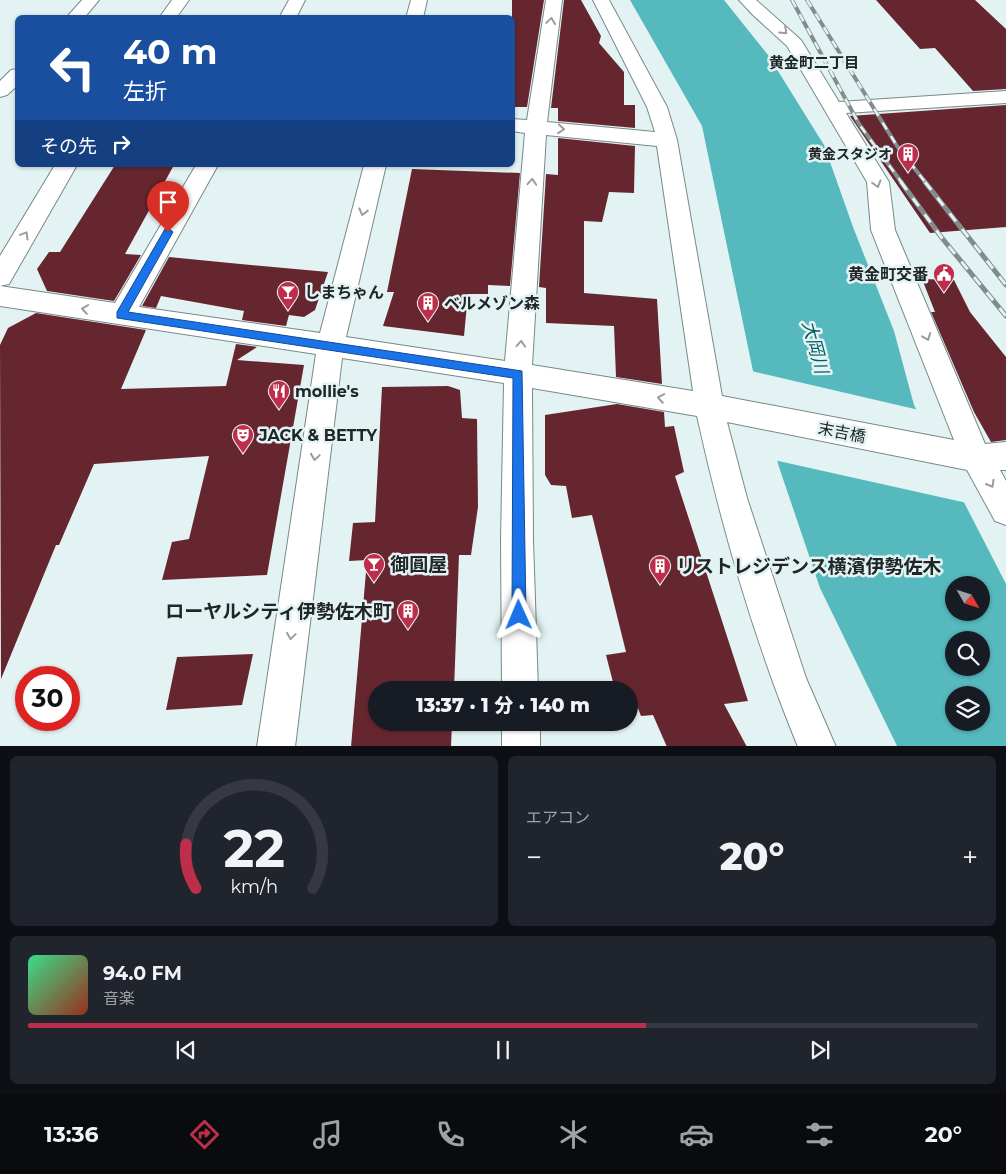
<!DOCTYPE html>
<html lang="ja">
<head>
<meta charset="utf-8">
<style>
	body { margin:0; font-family:Montserrat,"Noto Sans JP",sans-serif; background:#20242c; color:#f1f3f6; height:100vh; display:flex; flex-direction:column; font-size:19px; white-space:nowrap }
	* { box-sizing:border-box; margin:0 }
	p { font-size:16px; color:#9ea1a6 }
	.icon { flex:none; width:28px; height:28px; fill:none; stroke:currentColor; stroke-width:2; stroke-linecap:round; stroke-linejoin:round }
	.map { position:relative; height:746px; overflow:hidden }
	.side { display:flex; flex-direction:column; gap:10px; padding:10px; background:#0d0f14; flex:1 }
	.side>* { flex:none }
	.banner { position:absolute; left:15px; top:15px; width:500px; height:152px; border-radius:8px; box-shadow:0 1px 4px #0004; background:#1a4fa0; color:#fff; overflow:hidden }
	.needle { width:32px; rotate:129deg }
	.controls { position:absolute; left:945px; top:576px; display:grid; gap:10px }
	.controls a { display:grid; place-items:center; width:45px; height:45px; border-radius:50%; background:#171b24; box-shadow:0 1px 4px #0004; font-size:25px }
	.speed { position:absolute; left:15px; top:666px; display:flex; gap:10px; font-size:25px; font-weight:700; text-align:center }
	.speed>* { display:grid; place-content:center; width:65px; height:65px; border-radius:50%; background:#171b24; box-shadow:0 1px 4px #0004; line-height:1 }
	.speed .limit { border:8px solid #d22; background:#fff; color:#111 }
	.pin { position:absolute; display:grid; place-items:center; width:42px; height:42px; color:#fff; margin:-51px -21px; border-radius:50% 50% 50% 0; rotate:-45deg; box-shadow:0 0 5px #0007 }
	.pin .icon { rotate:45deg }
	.me { position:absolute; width:55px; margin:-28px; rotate:359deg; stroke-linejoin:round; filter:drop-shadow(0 0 4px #0008) }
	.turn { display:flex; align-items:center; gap:18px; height:105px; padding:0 25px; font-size:22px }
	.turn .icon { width:65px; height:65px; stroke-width:2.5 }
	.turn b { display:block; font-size:35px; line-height:42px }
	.then { display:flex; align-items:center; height:48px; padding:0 25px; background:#0003; gap:10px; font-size:19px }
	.big { font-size:38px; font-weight:800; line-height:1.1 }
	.side .widget { flex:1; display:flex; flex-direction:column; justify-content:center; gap:8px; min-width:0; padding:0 18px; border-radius:8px; background:#20242c }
	.side .dial { align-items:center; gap:0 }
	.dial svg { height:130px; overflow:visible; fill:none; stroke:#363941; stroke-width:7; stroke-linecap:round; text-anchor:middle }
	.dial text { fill:#f1f3f6; stroke:none }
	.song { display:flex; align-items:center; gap:15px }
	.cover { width:60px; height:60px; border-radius:8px; background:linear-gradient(135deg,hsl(150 70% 55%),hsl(10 70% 35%)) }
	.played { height:5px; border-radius:2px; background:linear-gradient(90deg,#be2d4b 65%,#363941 65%) }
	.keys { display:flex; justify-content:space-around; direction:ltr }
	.heat { display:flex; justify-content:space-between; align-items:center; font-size:28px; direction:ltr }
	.side .tiles { flex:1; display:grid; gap:10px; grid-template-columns:1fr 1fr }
	.widget:last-child { grid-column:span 2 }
	.trip { position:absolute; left:368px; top:681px; width:270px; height:50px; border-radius:25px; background:#171b24; box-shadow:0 1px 4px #0004; font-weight:800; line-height:50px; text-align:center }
	.tabs { display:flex; height:80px; justify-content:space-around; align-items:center; background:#090b0e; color:#9ea1a6 }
	.tabs .icon { width:35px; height:35px }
	.tabs .selected { color:#be2d4b }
	.tabs b { font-size:22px; color:#f1f3f6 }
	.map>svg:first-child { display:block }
</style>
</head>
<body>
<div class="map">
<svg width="1006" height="747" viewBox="0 0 1006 747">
	<rect width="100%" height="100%" fill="#e3f3f4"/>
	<path fill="#56b9bd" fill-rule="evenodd" d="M630 0H724L768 55 824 145 853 227 894 331 914 405 1006 584V746H897L820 588 779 467 753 371 702 126ZM954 585H981V612H954ZM954 640H981V668H954ZM954 695H981V722H954Z"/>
	<path fill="#e3f3f4" d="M751 371 919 410 967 503 774 460Z"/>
	<path fill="#66262f" d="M512 0H544L527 107H512Z
		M564 0H581L601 36 599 43 624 72V105H635V128L558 121V108H551Z
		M876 0H975L1006 29V89L973 91 935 48 920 49Z
		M1006 105V227L930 233 850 116Z
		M558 138 635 146 634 193 609 192 602 222 584 221V293L657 299 662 384 616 377 614 326 546 323V288L539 287 546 174 558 175Z
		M115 165H174L125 254 141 255 114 301 47 291 37 269 49 252H60Z
		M412 169 520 173 510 286 488 285V294H468L464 336 383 326 394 292H387Z
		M169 257 230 263 328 272 315 310 304 317 289 315 286 326 242 320 244 311 161 296 156 308 142 306Z
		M922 279 954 280 970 312 1006 357V440L991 442 974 412 931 312H935Z
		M36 313 146 330 121 389 226 386 236 344 257 347 237 360 304 365 267 575 162 580 172 542 189 539 209 456 94 464 59 545H56L1 679 0 345 8 328Z
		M448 386 460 390 462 418 477 419 478 507 471 555H459L454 690H376V722H452L451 747H351L367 560 349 561 353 523 375 522 382 387Z
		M617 404 664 412 665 427 674 426 684 472 675 476 748 701 724 704 747 747H667L653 715 641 716 631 690H615L606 655 626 652 592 515 572 518 566 486 551 485 545 475V415Z
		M253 654 242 705 166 710 177 657Z"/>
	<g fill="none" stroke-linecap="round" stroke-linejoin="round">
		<g stroke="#798888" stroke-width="2">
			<path id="minor" d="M82 0H99L84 18H66Z
				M172 0H189L176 18H159Z
				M289 0H305L296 18H279Z
				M411 0H427L423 18H406Z
				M546 0H562L547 122 655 132 647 107 593 0H609L667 107 677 140 722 396 954 440 871 230 867 182 787 46 753 15 739 0H756L801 40 839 102 1006 91V103L846 113 889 182 895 230 985 444 1006 442V470H1000L1006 481V525L995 521 967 470 727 422 747 498 806 678 836 747H798C754 640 722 529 697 416L532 388 533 540 538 690H502L501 540 504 383 342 358 295 747H257L316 354 0 306V286L115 303 196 165H218L139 307 320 333 364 165H386L346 337 505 361 525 133 512 131V119L527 120ZM546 135 657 146 693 391 532 365Z
				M18 69V85L7 95 0 97V81L11 70Z
				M55 165H77L9 284 0 286V256Z
				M502 722H540V747H502Z"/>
		</g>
		<use href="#minor" fill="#fff" fill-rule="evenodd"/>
		<g stroke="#818c8d" stroke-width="4">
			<path id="rail-far1" d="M792 0 859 124 902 183
				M807 0 897 146 926 183"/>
		</g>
		<g stroke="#818c8d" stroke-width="5">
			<path id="rail" d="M901 182 942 238 1006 316
				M925 182 1006 285"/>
		</g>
		<use href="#rail-far1" stroke="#e3f3f4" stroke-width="2.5" stroke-dasharray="8" stroke-linecap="butt"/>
		<use href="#rail" stroke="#e3f3f4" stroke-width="3" stroke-dasharray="10" stroke-linecap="butt"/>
	</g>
	<defs><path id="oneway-chevron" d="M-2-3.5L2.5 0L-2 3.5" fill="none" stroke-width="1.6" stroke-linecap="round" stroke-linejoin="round" transform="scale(1.25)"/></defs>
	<g stroke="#9b9d9d">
		<use href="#oneway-chevron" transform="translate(551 21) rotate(-82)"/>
		<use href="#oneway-chevron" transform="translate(784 31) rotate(43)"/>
		<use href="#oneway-chevron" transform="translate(561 129) rotate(5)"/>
		<use href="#oneway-chevron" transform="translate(532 182) rotate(-86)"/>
		<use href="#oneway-chevron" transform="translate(877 184) rotate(74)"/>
		<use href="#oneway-chevron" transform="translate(363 212) rotate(104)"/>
		<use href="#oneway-chevron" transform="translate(25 235) rotate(-59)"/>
		<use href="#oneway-chevron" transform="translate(85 309) rotate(-171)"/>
		<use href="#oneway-chevron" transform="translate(927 337) rotate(68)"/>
		<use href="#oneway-chevron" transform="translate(521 344) rotate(-86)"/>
		<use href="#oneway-chevron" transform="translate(661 398) rotate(-170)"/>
		<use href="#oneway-chevron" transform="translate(315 457) rotate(98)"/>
		<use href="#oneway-chevron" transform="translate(991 484) rotate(60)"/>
		<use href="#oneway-chevron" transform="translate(291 636) rotate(98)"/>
	</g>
	<path fill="#1a73e8" stroke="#114b97" d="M168 228 173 232 128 312 522 371 526 615 524 620 519 622 514 620 512 615 513 378 117 318V312L165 229Z"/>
	<defs>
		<g id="building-pin" transform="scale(1.125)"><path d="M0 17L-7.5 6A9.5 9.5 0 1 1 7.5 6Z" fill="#be2d4b" stroke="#e3f3f4"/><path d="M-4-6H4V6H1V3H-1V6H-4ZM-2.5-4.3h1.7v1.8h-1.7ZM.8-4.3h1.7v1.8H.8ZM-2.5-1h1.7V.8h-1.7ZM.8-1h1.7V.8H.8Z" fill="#fff"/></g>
		<g id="civic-pin" transform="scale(1.125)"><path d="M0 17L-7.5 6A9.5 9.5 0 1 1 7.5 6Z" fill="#be2d4b" stroke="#e3f3f4"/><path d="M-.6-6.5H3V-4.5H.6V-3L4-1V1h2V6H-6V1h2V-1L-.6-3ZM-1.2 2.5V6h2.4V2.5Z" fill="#fff"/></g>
		<g id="bar-pin" transform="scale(1.125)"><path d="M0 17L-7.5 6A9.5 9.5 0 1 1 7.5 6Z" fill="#be2d4b" stroke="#e3f3f4"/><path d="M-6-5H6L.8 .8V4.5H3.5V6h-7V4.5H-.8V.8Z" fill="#fff"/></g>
		<g id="restaurant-pin" transform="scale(1.125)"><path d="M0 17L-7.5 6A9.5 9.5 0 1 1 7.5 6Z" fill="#be2d4b" stroke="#e3f3f4"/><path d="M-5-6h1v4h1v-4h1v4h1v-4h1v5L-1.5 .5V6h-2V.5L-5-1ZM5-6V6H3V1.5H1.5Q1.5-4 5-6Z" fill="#fff"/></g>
		<g id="theatre-pin" transform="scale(1.125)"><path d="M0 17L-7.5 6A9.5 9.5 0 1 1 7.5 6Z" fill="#be2d4b" stroke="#e3f3f4"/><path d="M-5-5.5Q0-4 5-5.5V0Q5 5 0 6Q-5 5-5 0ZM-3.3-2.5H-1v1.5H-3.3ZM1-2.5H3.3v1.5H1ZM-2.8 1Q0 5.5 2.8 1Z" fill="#fff"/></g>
	</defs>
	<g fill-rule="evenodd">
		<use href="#building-pin" x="908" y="154"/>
		<use href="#civic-pin" x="944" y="274"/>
		<use href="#bar-pin" x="288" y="292"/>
		<use href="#building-pin" x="428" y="303"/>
		<use href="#restaurant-pin" x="279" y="391"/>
		<use href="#theatre-pin" x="243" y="435"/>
		<use href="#bar-pin" x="374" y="564"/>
		<use href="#building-pin" x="660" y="566"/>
		<use href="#building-pin" x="408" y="611"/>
	</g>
	<g text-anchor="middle" stroke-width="5" stroke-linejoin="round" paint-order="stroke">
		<g font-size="14" font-weight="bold" fill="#202626" stroke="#e3f3f4" text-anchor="end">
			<text x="892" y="159">黄金スタジオ</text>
		</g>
		<g font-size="15" font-weight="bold" fill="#202626" stroke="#e3f3f4">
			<text x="814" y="68">黄金町二丁目</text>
		</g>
		<g font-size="16" font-weight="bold" fill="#202626" stroke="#e3f3f4" text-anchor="start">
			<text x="928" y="280" text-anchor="end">黄金町交番</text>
			<text x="304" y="298">しまちゃん</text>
			<text x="444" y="309">ベルメゾン森</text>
			<text x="295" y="397">mollie's</text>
			<text x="259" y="441">JACK &amp; BETTY</text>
		</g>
		<g font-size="16" fill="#202626" stroke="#e3f3f4">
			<text transform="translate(842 432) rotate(11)" y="6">末吉橋</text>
		</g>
		<g font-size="18" font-style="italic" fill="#025e61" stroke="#e3f3f4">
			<text transform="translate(815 347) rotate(75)" y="6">大岡川</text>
		</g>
		<g font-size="19" font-weight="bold" fill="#202626" stroke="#e3f3f4" text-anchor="start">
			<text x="390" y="571">御圓屋</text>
			<text x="676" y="573">リストレジデンス横濱伊勢佐木</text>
			<text x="392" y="618" text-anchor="end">ローヤルシティ伊勢佐木町</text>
		</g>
	</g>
</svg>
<div class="controls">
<a><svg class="needle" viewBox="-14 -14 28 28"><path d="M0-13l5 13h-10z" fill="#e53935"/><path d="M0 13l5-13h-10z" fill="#9ea1a6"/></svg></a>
<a><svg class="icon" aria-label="search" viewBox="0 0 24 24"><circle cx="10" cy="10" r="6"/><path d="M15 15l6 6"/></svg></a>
<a><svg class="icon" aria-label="layers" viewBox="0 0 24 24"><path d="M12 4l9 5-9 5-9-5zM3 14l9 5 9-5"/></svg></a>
</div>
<div class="speed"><div class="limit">30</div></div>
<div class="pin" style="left:168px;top:232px;background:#d93025"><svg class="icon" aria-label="arrive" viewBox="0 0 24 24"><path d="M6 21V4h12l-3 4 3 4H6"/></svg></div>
<svg class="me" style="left:519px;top:615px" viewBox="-20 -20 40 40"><path d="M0-17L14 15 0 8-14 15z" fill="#1a73e8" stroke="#fff" stroke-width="4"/></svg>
<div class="trip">13:37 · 1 分 · 140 m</div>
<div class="banner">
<div class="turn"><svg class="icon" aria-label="left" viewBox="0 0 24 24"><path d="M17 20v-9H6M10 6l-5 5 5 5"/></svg><div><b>40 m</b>左折</div></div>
<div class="then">その先<svg class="icon" aria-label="right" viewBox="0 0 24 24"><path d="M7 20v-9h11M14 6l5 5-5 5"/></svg></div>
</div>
</div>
<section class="side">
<div class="tiles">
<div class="widget dial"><svg viewBox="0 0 100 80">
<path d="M14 69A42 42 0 1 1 86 69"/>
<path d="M14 69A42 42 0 0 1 8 42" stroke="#be2d4b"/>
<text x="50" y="56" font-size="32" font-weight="700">22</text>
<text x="50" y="72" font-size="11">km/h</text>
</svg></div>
<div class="widget"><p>エアコン</p>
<div class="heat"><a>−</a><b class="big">20°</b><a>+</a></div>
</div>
<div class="widget">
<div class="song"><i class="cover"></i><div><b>94.0 FM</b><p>音楽</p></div></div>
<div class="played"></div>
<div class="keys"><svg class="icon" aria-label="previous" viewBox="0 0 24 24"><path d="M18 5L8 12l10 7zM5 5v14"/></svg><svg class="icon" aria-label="pause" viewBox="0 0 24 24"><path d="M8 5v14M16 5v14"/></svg><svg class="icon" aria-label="next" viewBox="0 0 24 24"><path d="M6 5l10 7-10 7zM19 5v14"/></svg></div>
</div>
</div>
</section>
<nav class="tabs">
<b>13:36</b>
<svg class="icon selected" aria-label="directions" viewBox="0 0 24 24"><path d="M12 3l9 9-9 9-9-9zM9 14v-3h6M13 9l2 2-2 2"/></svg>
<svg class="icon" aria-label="music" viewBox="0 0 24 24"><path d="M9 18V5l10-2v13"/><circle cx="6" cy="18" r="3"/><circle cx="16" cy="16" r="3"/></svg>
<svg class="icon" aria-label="phone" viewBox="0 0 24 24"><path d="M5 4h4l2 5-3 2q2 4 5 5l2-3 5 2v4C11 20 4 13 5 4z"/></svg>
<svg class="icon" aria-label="climate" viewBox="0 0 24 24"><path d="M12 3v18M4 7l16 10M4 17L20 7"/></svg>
<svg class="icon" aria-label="car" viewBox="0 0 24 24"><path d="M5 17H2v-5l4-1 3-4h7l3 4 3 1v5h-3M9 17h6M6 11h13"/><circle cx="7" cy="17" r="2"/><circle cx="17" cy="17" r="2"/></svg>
<svg class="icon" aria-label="filters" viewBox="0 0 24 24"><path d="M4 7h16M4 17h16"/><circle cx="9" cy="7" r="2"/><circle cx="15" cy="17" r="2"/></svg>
<b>20°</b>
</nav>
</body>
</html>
